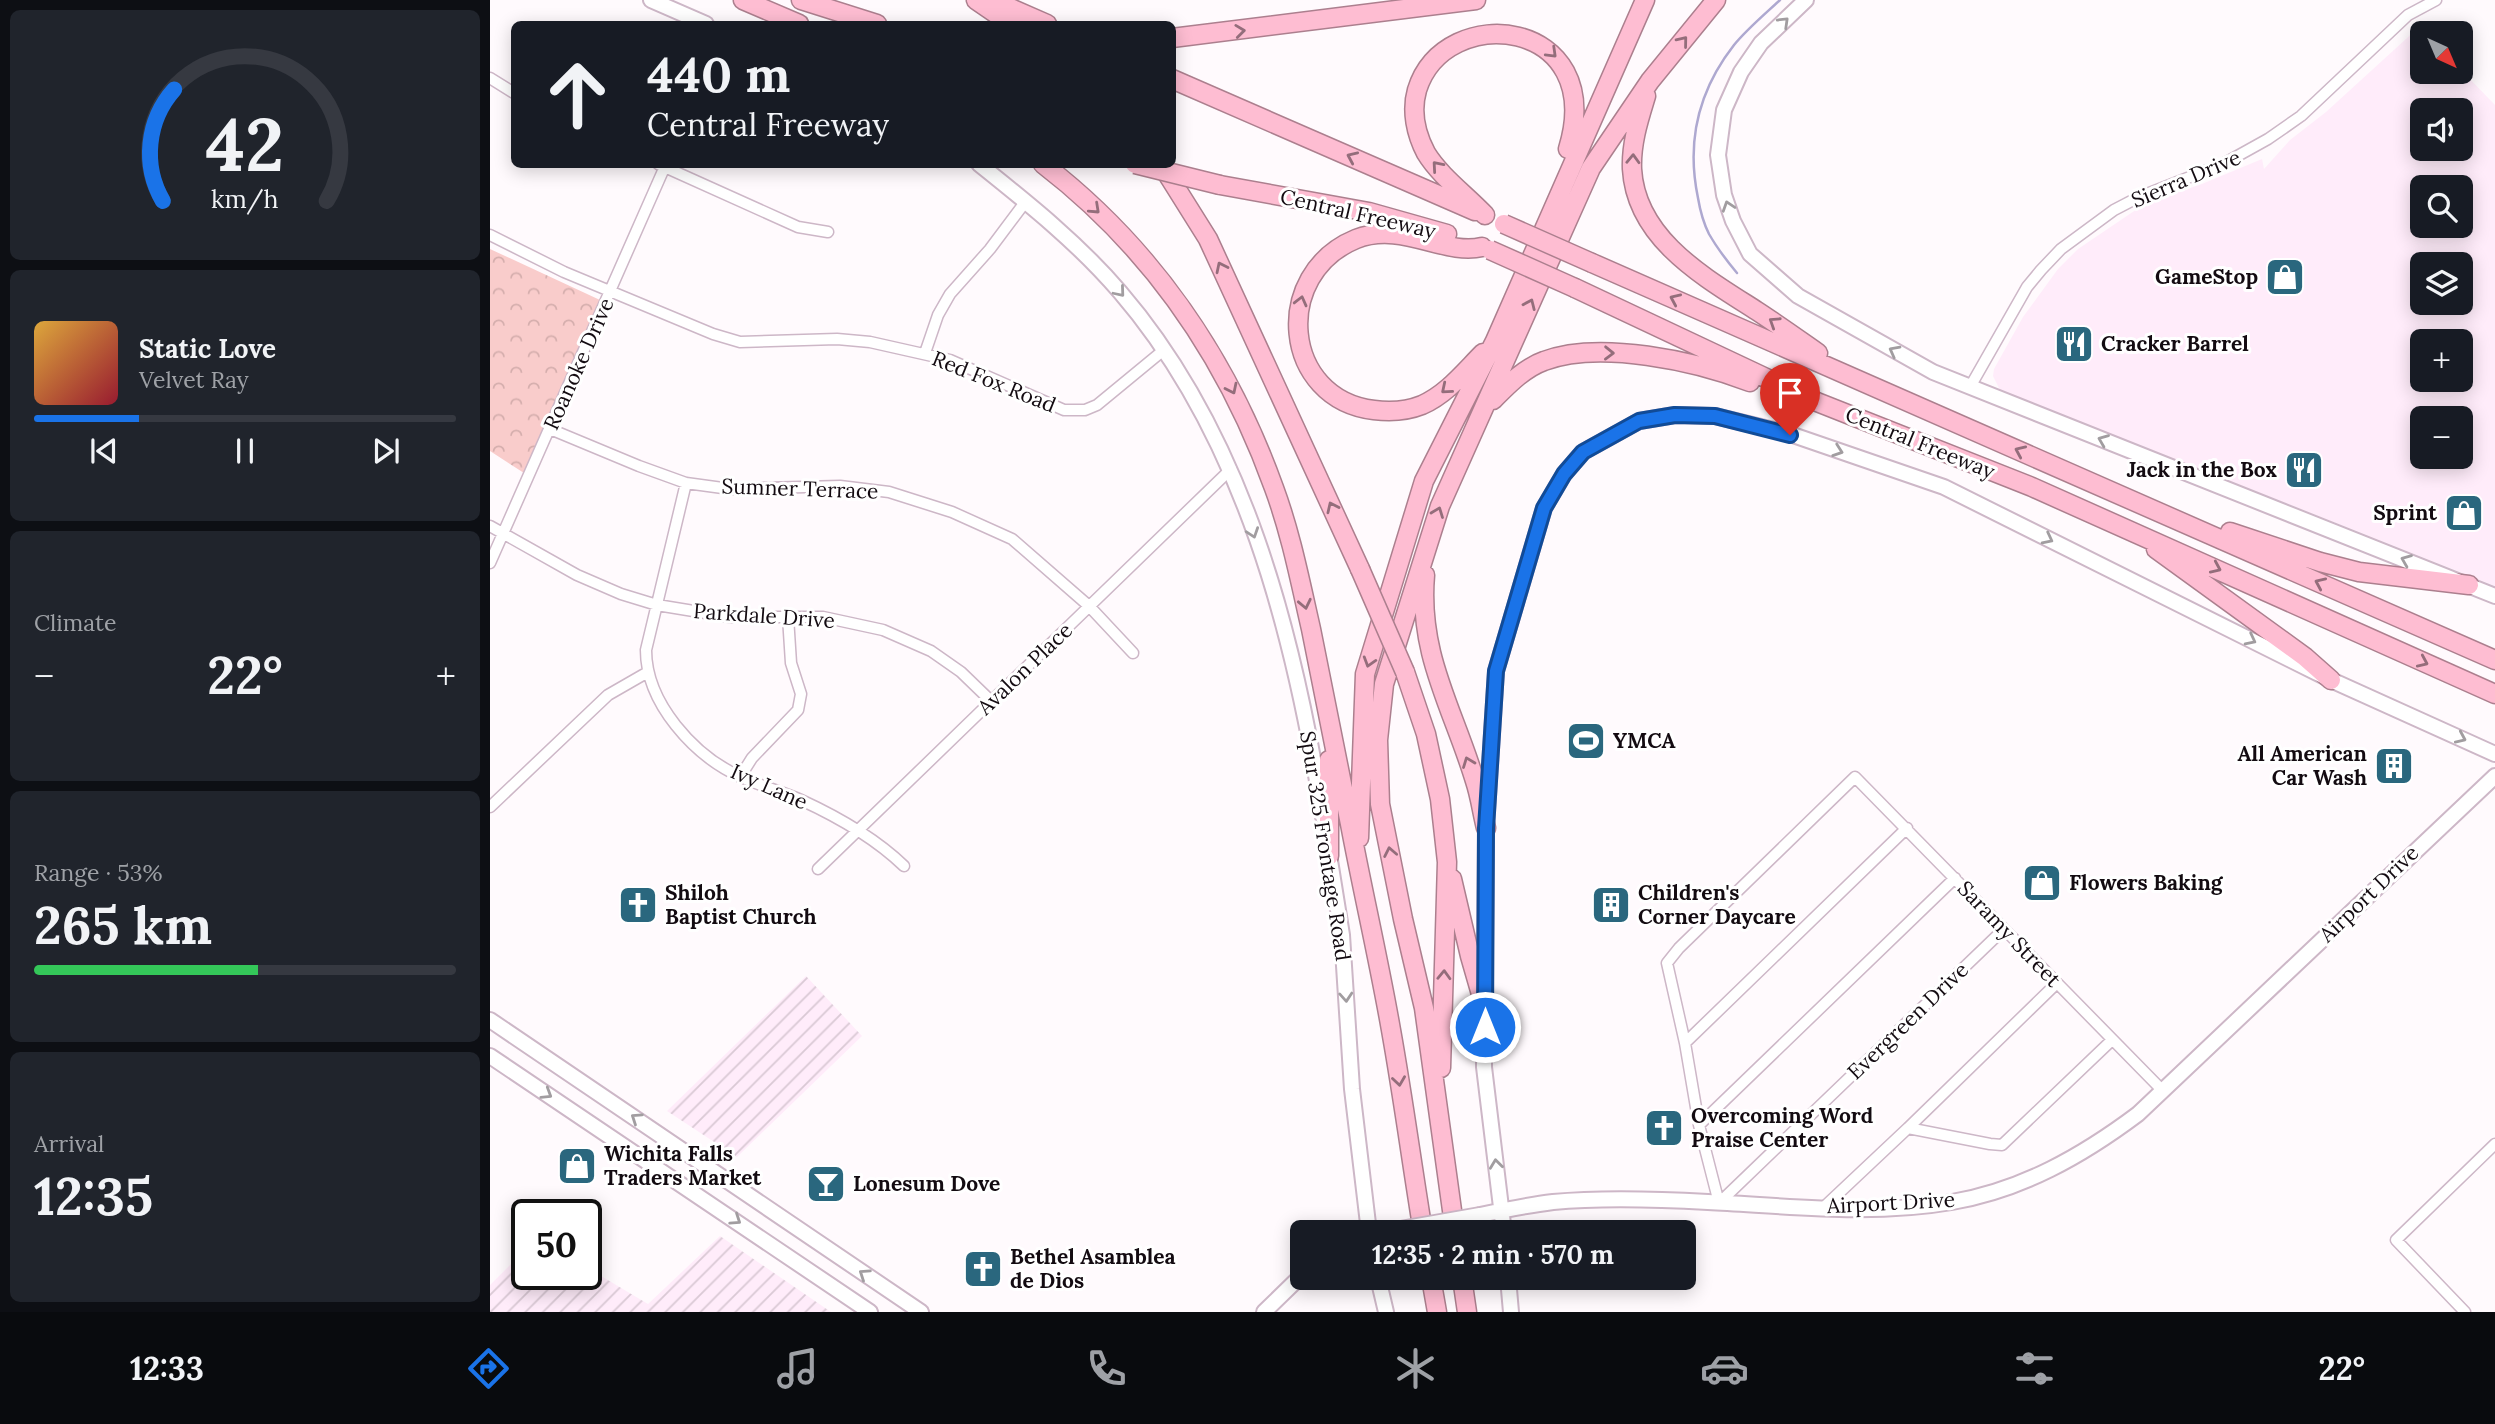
<!DOCTYPE html>
<html lang="en">
<head>
<meta charset="utf-8">
<style>
	body { margin:0; font-family:Lora,serif; background:#20242c; color:#f1f3f6; height:100vh; display:flex; flex-direction:column; font-size:26px; white-space:nowrap }
	* { box-sizing:border-box; margin:0 }
	p { font-size:23px; color:#9ea1a6 }
	.icon { flex:none; width:38px; height:38px; fill:none; stroke:currentColor; stroke-width:2; stroke-linecap:round; stroke-linejoin:round }
	.map { position:relative; flex:1; overflow:hidden }
	.panel { display:flex; flex-direction:column; gap:10px; padding:10px; background:#0d0f14; width:490px }
	.panel>* { flex:none }
	.top-card { position:absolute; left:21px; top:21px; width:665px; height:147px; border-radius:10px; box-shadow:0 4px 18px #0003; background:#171b24; color:#f1f3f6; overflow:hidden }
	.needle { width:46px; rotate:136deg }
	.buttons { position:absolute; left:1920px; top:21px; display:grid; gap:14px }
	.buttons a { display:grid; place-items:center; width:63px; height:63px; border-radius:10px; background:#171b24; box-shadow:0 4px 18px #0003; font-size:35px }
	.speed { position:absolute; left:21px; top:1199px; display:flex; gap:14px; font-size:35px; font-weight:700; text-align:center }
	.speed>* { display:grid; place-content:center; width:91px; height:91px; border-radius:50%; background:#171b24; box-shadow:0 4px 18px #0003; line-height:1 }
	.speed .limit { border:4px solid #111; border-radius:10px; background:#fff; color:#111 }
	.pin { position:absolute; display:grid; place-items:center; width:60px; height:60px; color:#fff; margin:-72px -30px; border-radius:50% 50% 50% 0; rotate:-45deg; box-shadow:0 0 7px #0007 }
	.pin .icon { rotate:45deg }
	.me { position:absolute; width:77px; margin:-38px; rotate:0deg; stroke-linejoin:round; filter:drop-shadow(0 0 5px #0008) }
	.turn { display:flex; align-items:center; gap:24px; height:147px; padding:0 21px; font-size:32px }
	.turn .icon { width:91px; height:91px; stroke-width:2.5 }
	.turn b { display:block; font-size:49px; line-height:60px }
	.big { font-size:52px; font-weight:700; line-height:1.1 }
	.panel .card { flex:1; display:flex; flex-direction:column; justify-content:center; gap:10px; min-width:0; padding:0 24px; border-radius:10px; background:#20242c }
	.panel .dial { align-items:center; gap:0 }
	.dial svg { height:182px; overflow:visible; fill:none; stroke:#363941; stroke-width:7; stroke-linecap:round; text-anchor:middle }
	.dial text { fill:#f1f3f6; stroke:none }
	.song { display:flex; align-items:center; gap:21px }
	.cover { width:84px; height:84px; border-radius:10px; background:linear-gradient(135deg,hsl(40 70% 55%),hsl(350 70% 35%)) }
	.played { height:7px; border-radius:4px; background:linear-gradient(90deg,#1a73e8 25%,#363941 25%) }
	.keys { display:flex; justify-content:space-around; direction:ltr }
	.heat { display:flex; justify-content:space-between; align-items:center; font-size:38px; direction:ltr }
	.charge { height:10px; border-radius:5px; background:linear-gradient(90deg,#34c759 53%,#363941 0) }
	.trip { position:absolute; left:800px; top:1220px; width:406px; height:70px; border-radius:10px; background:#171b24; box-shadow:0 4px 18px #0003; font-weight:700; line-height:70px; text-align:center }
	.dock { display:flex; height:112px; justify-content:space-around; align-items:center; background:#090b0e; color:#9ea1a6 }
	.dock .icon { width:49px; height:49px }
	.dock .on { color:#1a73e8 }
	.dock b { font-size:32px; color:#f1f3f6 }
	main { display:flex; flex:1; min-height:0 }
	.map>svg:first-child { display:block }
</style>
</head>
<body>
<main>
<section class="panel">
<div class="card dial"><svg viewBox="0 0 100 80">
<path d="M14 69A42 42 0 1 1 86 69"/>
<path d="M14 69A42 42 0 0 1 19 20" stroke="#1a73e8"/>
<text x="50" y="56" font-size="32" font-weight="700">42</text>
<text x="50" y="72" font-size="11">km/h</text>
</svg></div>
<div class="card">
<div class="song"><i class="cover"></i><div><b>Static Love</b><p>Velvet Ray</p></div></div>
<div class="played"></div>
<div class="keys"><svg class="icon" aria-label="previous" viewBox="0 0 24 24"><path d="M18 5L8 12l10 7zM5 5v14"/></svg><svg class="icon" aria-label="pause" viewBox="0 0 24 24"><path d="M8 5v14M16 5v14"/></svg><svg class="icon" aria-label="next" viewBox="0 0 24 24"><path d="M6 5l10 7-10 7zM19 5v14"/></svg></div>
</div>
<div class="card"><p>Climate</p>
<div class="heat"><a>−</a><b class="big">22°</b><a>+</a></div>
</div>
<div class="card"><p>Range · 53%</p><b class="big">265 km</b><div class="charge"></div></div>
<div class="card"><p>Arrival</p><b class="big">12:35</b></div>
</section>
<div class="map">
<svg width="2005" height="1312" viewBox="0 0 2005 1312">
	<defs>
		<pattern id="industrial-furrows" width="10" height="10" patternUnits="userSpaceOnUse" patternTransform="scale(1.75)"><rect width="10" height="10" fill="#ffecfa"/><path d="M-1 1l2-2M0 10L10 0M9 11l2-2" fill="none" stroke="#dac9d5"/></pattern>
		<pattern id="forest-crowns" width="20" height="18" patternUnits="userSpaceOnUse" patternTransform="scale(1.75)"><rect width="20" height="18" fill="#f9cccb"/><path d="M2 6a3 3 0 1 1 6 0M12 15a3 3 0 1 1 6 0" fill="none" stroke="#d5aead"/></pattern>
	</defs>
	<rect width="100%" height="100%" fill="#fffafd"/>
	<path fill="#ffecfa" fill-rule="evenodd" d="M1928 28 1934 33 1932 72 1971 70 2005 105V586L1510 390 1503 376 1504 369 1533 317 1568 269 1588 249 1656 203 1712 184 1772 159 1774 169 1800 140 1836 112ZM1932 110H1970V149H1932ZM1932 187H1970V226H1932ZM1932 264H1970V303H1932ZM1932 341H1970V380H1932ZM1932 418H1970V457H1932Z"/>
	<path fill="url(#industrial-furrows)" d="M316 976 372 1036 247 1157 177 1111Z
		M230 1236 341 1312H0V1285L37 1248V1274H96V1267L158 1304Z"/>
	<path fill="url(#forest-crowns)" d="M0 249 110 300 34 473 0 451Z"/>
	<g fill="none" stroke-linecap="round" stroke-linejoin="round">
		<path stroke="#aea8d0" stroke-width="2.5" d="M1247 273C1237 261 1227 248 1219 234 1213 222 1210 210 1208 198 1196 141 1208 91 1244 45 1257 29 1275 14 1290 0"/>
		<g stroke="#cdb7c7" stroke-width="13">
			<path id="street" d="M0 78 24 93
				M168 164 308 227 338 232
				M0 235 74 272 223 334 250 342 347 339 380 342 460 360 574 410H595L607 405 675 349
				M435 353 448 315 460 294 500 249 536 201
				M1480 387 1537 287 1551 270 1571 249 1624 210 1649 197 1733 164 1778 139 1811 116 1918 15 1946 0
				M60 429 149 466 196 483 240 489 350 486 399 492 462 512 522 539 599 606 643 653
				M196 483 156 650C156 703 204 756 251 777 270 786 291 791 311 800 348 817 384 837 414 866
				M0 526 87 575 131 594 167 605 240 617H333L393 630 441 651 471 672 501 701
				M0 563 176 164
				M250 777 262 758 308 710 311 694 301 663 298 617
				M0 807 118 695 158 672
				M1417 828 1195 1043 1209 1125 1229 1203 1514 929
				M328 869 741 469
				M1195 1043 1177 963 1189 948 1365 777 1673 1091
				M1209 1125 1465 878
				M1418 1128 1567 983
				M1333 1208 1418 1128 1500 1144 1512 1145 1622 1040
				M1975 1312 1906 1240 2005 1144"/>
		</g>
		<g stroke="#cdb7c7" stroke-width="18">
			<path id="secondary" d="M161 0 216 24
				M1316 0 1271 43 1251 72 1234 110 1228 155 1234 195 1243 221 1260 254 1308 296 1443 372 2005 596
				M489 164C539 204 588 243 630 292 754 436 804 633 833 817
				M838 848 852 935 862 1089 879 1232
				M0 1020 431 1312
				M0 1056 380 1312
				M990 1215C1014 1210 1039 1205 1063 1202 1114 1197 1167 1199 1218 1202 1298 1206 1382 1216 1462 1202 1532 1190 1592 1156 1648 1114L2005 776
				M1014 1232 994 1067 996 828 1006 671 1054 508 1074 474 1093 452 1149 421 1185 415 1225 416 1300 434 1454 487 1841 680 2005 754
				M888 1278 896 1312
				M1018 1278 1021 1312
				M774 1312 812 1275"/>
		</g>
		<g stroke="#ac7f8e" stroke-width="21">
			<path id="highway" d="M253 0 309 24
				M311 0 387 24
				M486 0 521 24
				M502 0 557 24
				M682 38 986 0
				M682 79 985 211
				M1156 96C1149 119 1141 143 1142 169 1146 239 1214 277 1267 311 1287 324 1308 339 1328 353
				M553 164C662 248 738 360 784 488 801 534 810 581 821 629 834 694 847 759 860 824 873 893 889 961 901 1030 913 1097 922 1165 933 1232
				M671 164 718 239 870 569
				M730 185 879 212 957 234
				M995 215C976 195 950 176 936 153 926 134 921 111 927 90 955 0 1118 18 1078 149
				M992 247C954 256 912 221 866 239 781 274 792 399 884 410 900 412 917 411 932 405 957 394 974 372 993 353
				M1102 263 2005 660
				M1085 288 1327 402 1542 487 2005 694
				M1003 400C1017 386 1034 368 1054 361 1109 340 1206 361 1260 382
				M1740 532 1830 562 1869 572 1979 585
				M1666 549 1815 657 1841 680
				M935 575C928 655 963 708 985 781 990 796 992 812 996 828
				M915 672 936 734 950 799 957 862 951 1068
				M839 760V856
				M869 838 875 674 934 481 1005 341 1155 0
				M962 879 980 956 995 1008
				M965 1232 934 1008 913 919 890 804 888 740 894 684 950 506 1101 168 1160 81 1226 0
				M941 1278 947 1312
				M972 1278 977 1312"/>
		</g>
		<use href="#street" stroke="#fff" stroke-width="10"/>
		<use href="#secondary" stroke="#fff" stroke-width="14"/>
		<use href="#highway" stroke="#febdd2" stroke-width="18"/>
		<g stroke="#cdb7c7" stroke-width="18" stroke-linecap="butt">
			<path id="secondary-bridge" d="M899 1231 990 1215"/>
		</g>
		<g stroke="#ac7f8e" stroke-width="21" stroke-linecap="butt">
			<path id="highway-bridge" d="M645 164 730 185
				M1014 224 1102 263
				M1000 250 1085 288
				M870 569 915 672"/>
		</g>
		<use href="#secondary-bridge" stroke="#fff" stroke-width="14"/>
		<use href="#highway-bridge" stroke="#febdd2" stroke-width="18"/>
	</g>
	<defs><path id="oneway-chevron" d="M-2-3.5L2.5 0L-2 3.5" fill="none" stroke-width="1.6" stroke-linecap="round" stroke-linejoin="round" transform="scale(1.75)"/></defs>
	<g stroke="#a19da0">
		<use href="#oneway-chevron" transform="translate(1294 22) rotate(-44)"/>
		<use href="#oneway-chevron" transform="translate(1238 206) rotate(-108)"/>
		<use href="#oneway-chevron" transform="translate(630 292) rotate(50)"/>
		<use href="#oneway-chevron" transform="translate(1404 351) rotate(-152)"/>
		<use href="#oneway-chevron" transform="translate(1613 440) rotate(-158)"/>
		<use href="#oneway-chevron" transform="translate(1348 451) rotate(19)"/>
		<use href="#oneway-chevron" transform="translate(763 533) rotate(71)"/>
		<use href="#oneway-chevron" transform="translate(1558 539) rotate(27)"/>
		<use href="#oneway-chevron" transform="translate(1916 560) rotate(-158)"/>
		<use href="#oneway-chevron" transform="translate(1761 640) rotate(27)"/>
		<use href="#oneway-chevron" transform="translate(1971 738) rotate(24)"/>
		<use href="#oneway-chevron" transform="translate(856 997) rotate(86)"/>
		<use href="#oneway-chevron" transform="translate(57 1094) rotate(32)"/>
		<use href="#oneway-chevron" transform="translate(146 1118) rotate(-146)"/>
		<use href="#oneway-chevron" transform="translate(1006 1164) rotate(-97)"/>
		<use href="#oneway-chevron" transform="translate(246 1220) rotate(34)"/>
		<use href="#oneway-chevron" transform="translate(374 1274) rotate(-146)"/>
	</g>
	<g stroke="#946d7b">
		<use href="#oneway-chevron" transform="translate(750 31) rotate(-7)"/>
		<use href="#oneway-chevron" transform="translate(1193 41) rotate(-51)"/>
		<use href="#oneway-chevron" transform="translate(1062 53) rotate(44)"/>
		<use href="#oneway-chevron" transform="translate(862 157) rotate(-156)"/>
		<use href="#oneway-chevron" transform="translate(1143 159) rotate(-88)"/>
		<use href="#oneway-chevron" transform="translate(947 166) rotate(-131)"/>
		<use href="#oneway-chevron" transform="translate(605 209) rotate(43)"/>
		<use href="#oneway-chevron" transform="translate(731 267) rotate(-116)"/>
		<use href="#oneway-chevron" transform="translate(1185 299) rotate(-156)"/>
		<use href="#oneway-chevron" transform="translate(811 301) rotate(-76)"/>
		<use href="#oneway-chevron" transform="translate(1040 304) rotate(-66)"/>
		<use href="#oneway-chevron" transform="translate(1284 322) rotate(-147)"/>
		<use href="#oneway-chevron" transform="translate(1119 353) rotate(1)"/>
		<use href="#oneway-chevron" transform="translate(742 389) rotate(64)"/>
		<use href="#oneway-chevron" transform="translate(956 389) rotate(140)"/>
		<use href="#oneway-chevron" transform="translate(1530 451) rotate(-156)"/>
		<use href="#oneway-chevron" transform="translate(842 507) rotate(-115)"/>
		<use href="#oneway-chevron" transform="translate(948 512) rotate(-69)"/>
		<use href="#oneway-chevron" transform="translate(1726 568) rotate(24)"/>
		<use href="#oneway-chevron" transform="translate(1830 583) rotate(-156)"/>
		<use href="#oneway-chevron" transform="translate(815 604) rotate(78)"/>
		<use href="#oneway-chevron" transform="translate(879 662) rotate(107)"/>
		<use href="#oneway-chevron" transform="translate(1933 662) rotate(24)"/>
		<use href="#oneway-chevron" transform="translate(978 762) rotate(-111)"/>
		<use href="#oneway-chevron" transform="translate(900 852) rotate(-101)"/>
		<use href="#oneway-chevron" transform="translate(954 975) rotate(-88)"/>
		<use href="#oneway-chevron" transform="translate(909 1081) rotate(82)"/>
	</g>
	<g fill="none" stroke-linecap="round" stroke-linejoin="round">
		<g stroke="#114b97" stroke-width="18">
			<path id="route" d="M995 1027 996 828 1006 671 1054 508 1074 474 1093 452 1149 421 1185 415 1225 416 1300 435"/>
		</g>
		<use href="#route" stroke="#1a73e8" stroke-width="12"/>
	</g>
	<defs>
		<g id="shop-square" transform="scale(2.0125)"><rect x="-9" y="-9" width="18" height="18" rx="4" fill="#2a677e" stroke="#fff"/><path d="M-5-2.5h2.3a2.7 3.5 0 0 1 5.4 0H5L5.5 6h-11ZM-1.5-2.5h3a1.5 2.3 0 0 0-3 0Z" fill="#fff"/></g>
		<g id="restaurant-square" transform="scale(2.0125)"><rect x="-9" y="-9" width="18" height="18" rx="4" fill="#2a677e" stroke="#fff"/><path d="M-5-6h1v4h1v-4h1v4h1v-4h1v5L-1.5 .5V6h-2V.5L-5-1ZM5-6V6H3V1.5H1.5Q1.5-4 5-6Z" fill="#fff"/></g>
		<g id="stadium-square" transform="scale(2.0125)"><rect x="-9" y="-9" width="18" height="18" rx="4" fill="#2a677e" stroke="#fff"/><path d="M0-5a6.5 5 0 1 0 0 10a6.5 5 0 1 0 0-10ZM-3.5-1.8h7v3.6h-7Z" fill="#fff"/></g>
		<g id="building-square" transform="scale(2.0125)"><rect x="-9" y="-9" width="18" height="18" rx="4" fill="#2a677e" stroke="#fff"/><path d="M-4-6H4V6H1V3H-1V6H-4ZM-2.5-4.3h1.7v1.8h-1.7ZM.8-4.3h1.7v1.8H.8ZM-2.5-1h1.7V.8h-1.7ZM.8-1h1.7V.8H.8Z" fill="#fff"/></g>
		<g id="church-square" transform="scale(2.0125)"><rect x="-9" y="-9" width="18" height="18" rx="4" fill="#2a677e" stroke="#fff"/><path d="M-1.2-6h2.4v3.5h3.3v2.4h-3.3V6h-2.4V-.1h-3.3v-2.4h3.3Z" fill="#fff"/></g>
		<g id="bar-square" transform="scale(2.0125)"><rect x="-9" y="-9" width="18" height="18" rx="4" fill="#2a677e" stroke="#fff"/><path d="M-6-5H6L.8 .8V4.5H3.5V6h-7V4.5H-.8V.8Z" fill="#fff"/></g>
	</defs>
	<g fill-rule="evenodd">
		<use href="#shop-square" x="1795" y="277"/>
		<use href="#restaurant-square" x="1584" y="344"/>
		<use href="#restaurant-square" x="1814" y="470"/>
		<use href="#shop-square" x="1974" y="513"/>
		<use href="#stadium-square" x="1096" y="741"/>
		<use href="#building-square" x="1904" y="766"/>
		<use href="#shop-square" x="1552" y="883"/>
		<use href="#church-square" x="148" y="905"/>
		<use href="#building-square" x="1121" y="905"/>
		<use href="#church-square" x="1174" y="1128"/>
		<use href="#shop-square" x="87" y="1166"/>
		<use href="#bar-square" x="336" y="1184"/>
		<use href="#church-square" x="493" y="1269"/>
	</g>
	<g text-anchor="middle" stroke-width="6" stroke-linejoin="round" paint-order="stroke">
		<g font-size="21" fill="#130b11" stroke="#fff">
			<text transform="translate(1696 179) rotate(-23)" y="7">Sierra Drive</text>
			<text transform="translate(868 214) rotate(13)" y="7">Central Freeway</text>
			<text transform="translate(89 364) rotate(-66)" y="7">Roanoke Drive</text>
			<text transform="translate(504 382) rotate(22)" y="7">Red Fox Road</text>
			<text transform="translate(1430 443) rotate(22)" y="7">Central Freeway</text>
			<text transform="translate(310 489) rotate(2)" y="7">Sumner Terrace</text>
			<text transform="translate(274 616) rotate(4)" y="7">Parkdale Drive</text>
			<text transform="translate(535 669) rotate(-44)" y="7">Avalon Place</text>
			<text transform="translate(279 787) rotate(24)" y="7">Ivy Lane</text>
			<text transform="translate(835 846) rotate(81)" y="7">Spur 325 Frontage Road</text>
			<text transform="translate(1879 894) rotate(-44)" y="7">Airport Drive</text>
			<text transform="translate(1519 934) rotate(46)" y="7">Saramy Street</text>
			<text transform="translate(1418 1021) rotate(-44)" y="7">Evergreen Drive</text>
			<text transform="translate(1401 1203) rotate(-3)" y="7">Airport Drive</text>
		</g>
		<g font-size="21" font-weight="bold" fill="#130b11" stroke="#fff" text-anchor="start">
			<text x="1768" y="284" text-anchor="end">GameStop</text>
			<text x="1611" y="351">Cracker Barrel</text>
			<text x="1787" y="477" text-anchor="end">Jack in the Box</text>
			<text x="1947" y="520" text-anchor="end">Sprint</text>
			<text x="1123" y="748">YMCA</text>
			<text x="1877" y="761" text-anchor="end">All American<tspan x="1877" dy="24">Car Wash</tspan></text>
			<text x="1579" y="890">Flowers Baking</text>
			<text x="175" y="900">Shiloh<tspan x="175" dy="24">Baptist Church</tspan></text>
			<text x="1148" y="900">Children's<tspan x="1148" dy="24">Corner Daycare</tspan></text>
			<text x="1201" y="1123">Overcoming Word<tspan x="1201" dy="24">Praise Center</tspan></text>
			<text x="114" y="1161">Wichita Falls<tspan x="114" dy="24">Traders Market</tspan></text>
			<text x="363" y="1191">Lonesum Dove</text>
			<text x="520" y="1264">Bethel Asamblea<tspan x="520" dy="24">de Dios</tspan></text>
		</g>
	</g>
</svg>
<div class="buttons">
<a><svg class="needle" viewBox="-14 -14 28 28"><path d="M0-13l5 13h-10z" fill="#e53935"/><path d="M0 13l5-13h-10z" fill="#9ea1a6"/></svg></a>
<a><svg class="icon" aria-label="sound" viewBox="0 0 24 24"><path d="M4 9h4l5-4v14l-5-4H4zM17 9q2 3 0 6"/></svg></a>
<a><svg class="icon" aria-label="search" viewBox="0 0 24 24"><circle cx="10" cy="10" r="6"/><path d="M15 15l6 6"/></svg></a>
<a><svg class="icon" aria-label="layers" viewBox="0 0 24 24"><path d="M12 4l9 5-9 5-9-5zM3 14l9 5 9-5"/></svg></a>
<a>+</a>
<a>−</a>
</div>
<div class="speed"><div class="limit">50</div></div>
<div class="pin" style="left:1300px;top:435px;background:#d93025"><svg class="icon" aria-label="arrive" viewBox="0 0 24 24"><path d="M6 21V4h12l-3 4 3 4H6"/></svg></div>
<svg class="me" style="left:995px;top:1027px" viewBox="-20 -20 40 40"><circle r="17" fill="#1a73e8" stroke="#fff" stroke-width="3"/><path d="M0-11L8 9 0 5-8 9z" fill="#fff"/></svg>
<div class="trip">12:35 · 2 min · 570 m</div>
<div class="top-card">
<div class="turn"><svg class="icon" aria-label="ahead" viewBox="0 0 24 24"><path d="M12 20V5M6 11l6-6 6 6"/></svg><div><b>440 m</b>Central Freeway</div></div>
</div>
</div>
</main>
<nav class="dock">
<b>12:33</b>
<svg class="icon on" aria-label="directions" viewBox="0 0 24 24"><path d="M12 3l9 9-9 9-9-9zM9 14v-3h6M13 9l2 2-2 2"/></svg>
<svg class="icon" aria-label="music" viewBox="0 0 24 24"><path d="M9 18V5l10-2v13"/><circle cx="6" cy="18" r="3"/><circle cx="16" cy="16" r="3"/></svg>
<svg class="icon" aria-label="phone" viewBox="0 0 24 24"><path d="M5 4h4l2 5-3 2q2 4 5 5l2-3 5 2v4C11 20 4 13 5 4z"/></svg>
<svg class="icon" aria-label="climate" viewBox="0 0 24 24"><path d="M12 3v18M4 7l16 10M4 17L20 7"/></svg>
<svg class="icon" aria-label="car" viewBox="0 0 24 24"><path d="M5 17H2v-5l4-1 3-4h7l3 4 3 1v5h-3M9 17h6M6 11h13"/><circle cx="7" cy="17" r="2"/><circle cx="17" cy="17" r="2"/></svg>
<svg class="icon" aria-label="filters" viewBox="0 0 24 24"><path d="M4 7h16M4 17h16"/><circle cx="9" cy="7" r="2"/><circle cx="15" cy="17" r="2"/></svg>
<b>22°</b>
</nav>
</body>
</html>
